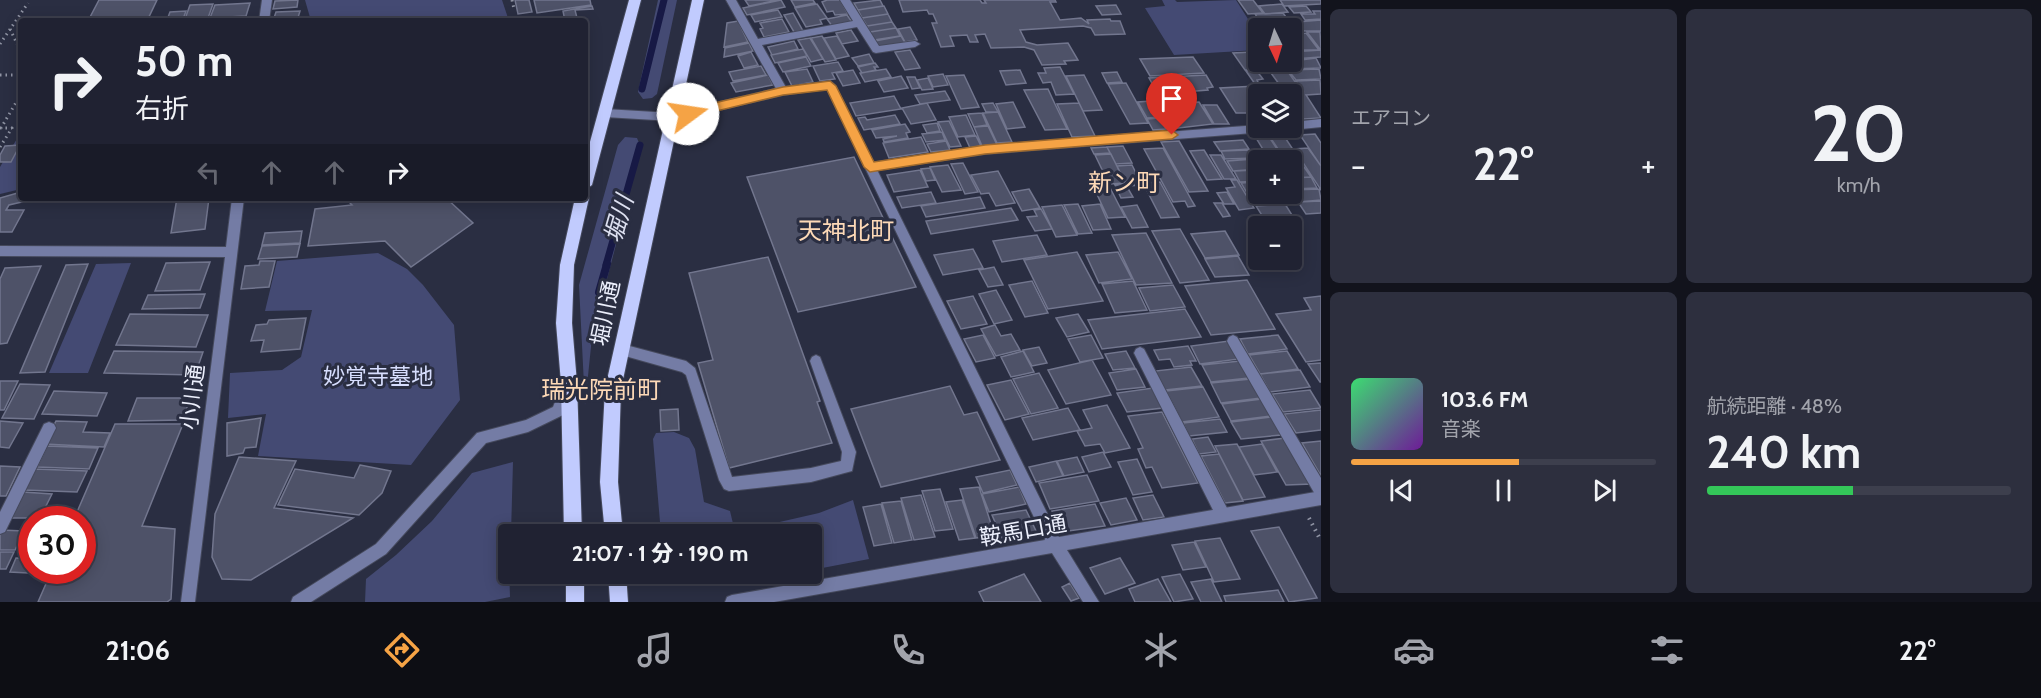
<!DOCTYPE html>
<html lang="ja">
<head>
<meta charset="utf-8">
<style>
	body { margin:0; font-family:Cabin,"Noto Sans JP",sans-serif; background:#2d2f3e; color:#f1f3f6; height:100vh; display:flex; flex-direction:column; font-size:22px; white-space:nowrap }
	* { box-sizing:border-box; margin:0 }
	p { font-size:20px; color:#a2a4ac }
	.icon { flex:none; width:33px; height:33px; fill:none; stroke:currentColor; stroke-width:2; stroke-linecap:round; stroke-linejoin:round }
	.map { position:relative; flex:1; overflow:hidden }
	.details { display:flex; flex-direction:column; gap:9px; padding:9px; background:#12131c; width:720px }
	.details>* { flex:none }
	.top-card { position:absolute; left:18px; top:18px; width:570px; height:183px; border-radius:6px; box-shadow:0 3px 15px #0003,0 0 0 2px #3d3f4d; background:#202232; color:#f1f3f6; overflow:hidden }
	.needle { width:39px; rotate:176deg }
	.fabs { position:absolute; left:1248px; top:18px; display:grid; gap:12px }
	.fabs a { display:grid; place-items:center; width:54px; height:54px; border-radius:6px; background:#202232; box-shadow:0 3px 15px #0003,0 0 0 2px #3d3f4d; font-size:30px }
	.speed { position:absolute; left:18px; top:506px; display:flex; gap:12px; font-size:30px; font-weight:700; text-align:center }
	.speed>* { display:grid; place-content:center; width:78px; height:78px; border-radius:50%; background:#202232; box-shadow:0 3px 15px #0003,0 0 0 2px #3d3f4d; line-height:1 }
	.speed .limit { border:9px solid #d22; background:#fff; color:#111 }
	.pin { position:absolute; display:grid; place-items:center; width:51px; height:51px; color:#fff; margin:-62px -26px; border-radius:50% 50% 50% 0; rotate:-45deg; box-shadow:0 0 6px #0007 }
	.pin .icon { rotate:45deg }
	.me { position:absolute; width:66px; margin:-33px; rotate:76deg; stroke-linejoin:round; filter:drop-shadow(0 0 4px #0008) }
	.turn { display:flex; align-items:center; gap:21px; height:126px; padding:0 18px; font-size:27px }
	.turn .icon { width:78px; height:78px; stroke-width:2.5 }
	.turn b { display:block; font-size:42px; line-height:51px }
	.lanes { display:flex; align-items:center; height:57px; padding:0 18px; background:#0003; justify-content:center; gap:30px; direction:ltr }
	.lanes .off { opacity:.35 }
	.big { font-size:45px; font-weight:800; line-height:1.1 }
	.details .tile { flex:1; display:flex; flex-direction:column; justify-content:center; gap:9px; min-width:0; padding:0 21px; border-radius:9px; background:#2d2f3e }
	.details .dial { align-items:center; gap:0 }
	.dial b { font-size:78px; line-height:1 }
	.song { display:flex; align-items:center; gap:18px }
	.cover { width:72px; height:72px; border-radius:9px; background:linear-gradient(135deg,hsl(140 70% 55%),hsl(280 70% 35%)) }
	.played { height:6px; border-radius:3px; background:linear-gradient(90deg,#f5a345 55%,#3d3f4d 55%) }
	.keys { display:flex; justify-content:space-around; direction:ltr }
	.heat { display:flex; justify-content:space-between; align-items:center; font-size:33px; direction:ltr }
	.charge { height:9px; border-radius:4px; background:linear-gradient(90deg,#34c759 48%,#3d3f4d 0) }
	.details .tiles { flex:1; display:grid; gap:9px; grid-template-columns:repeat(2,1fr) }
	.trip { position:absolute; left:498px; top:524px; width:324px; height:60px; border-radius:6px; background:#202232; box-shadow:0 3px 15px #0003,0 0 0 2px #3d3f4d; font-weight:800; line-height:60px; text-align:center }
	.menu { display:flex; height:96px; justify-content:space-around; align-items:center; background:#0d0e14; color:#a2a4ac }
	.menu .icon { width:42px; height:42px }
	.menu .selected { color:#f5a345 }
	.menu b { font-size:27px; color:#f1f3f6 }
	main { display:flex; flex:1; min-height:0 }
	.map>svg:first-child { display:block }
</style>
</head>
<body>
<main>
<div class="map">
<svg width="1321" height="602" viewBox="0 0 1321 602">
	<rect width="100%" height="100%" fill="#2a2e42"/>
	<path fill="#444a73" d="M305 0H502L509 21H311Z
		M658 0H677L657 94 652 98 643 99 638 92Z
		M1162 0H1175L1177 2 1236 0 1258 35V50L1174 55 1145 8 1165 6Z
		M21 132V189L0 194V167Z
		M625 137 637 138 641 148 606 283 595 308 585 405 579 285 618 145Z
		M378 253 407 269 423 285 454 325 460 400 411 465 258 456 266 414 228 418 230 373 282 370 301 357 312 310 265 311 277 261Z
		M131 263 88 373H49L96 264Z
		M674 432 689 438 695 449 704 502 730 511 735 532 819 513 853 500 869 559 812 570V534H661L653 439 656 433Z
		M513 462 511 534H508L510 597 485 602H365L366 579 396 555 432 521 472 473Z
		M665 573H794L754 581 671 584Z"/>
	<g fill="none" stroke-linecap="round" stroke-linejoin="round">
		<path stroke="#171945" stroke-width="7" d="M642 89 664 0
			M606 265 640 145"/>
		<path stroke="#171945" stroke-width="8" d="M599 292 607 264"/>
	</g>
	<path fill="#4e5268" stroke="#72768e" stroke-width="1.5" d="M99 0H157L147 21H88Z
		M298 0 297 7 273 9 275 1Z
		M515 0H529L532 12 518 14Z
		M534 0H590L591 5 537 13Z
		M745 0H778L749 6Z
		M781 0 785 7 747 15 743 8Z
		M791 0H813L815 3 795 7Z
		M827 0H840L848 14 835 15 833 11 827 12 822 2Z
		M880 0 883 6 858 10 854 3Z
		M899 0H980L982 3H986L984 0H1055L1056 2H1050L1060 20 1081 18 1089 24 1087 20 1110 19 1111 21H1120L1125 34 1095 35 1091 28 1083 26 1020 30 1026 42 1037 45 1068 43 1078 60 1064 61 1066 64 1042 65 1034 50 1024 47 991 48 985 34 975 35 978 42H970L967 35 950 36 954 46 941 47 932 23H937L933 14H929L927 10 903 12Z
		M1238 0H1253L1263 13 1248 14Z
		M1280 0H1321V4L1284 6Z
		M250 3 246 16 210 18 215 5Z
		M213 4 208 18 185 19 190 5Z
		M817 4 827 18 820 20 822 24 806 27 795 8Z
		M1282 4 1288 12 1265 14 1259 6Z
		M1116 5 1121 14 1102 15 1096 6Z
		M592 6 593 9 575 10 577 18H575V21H565L563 11Z
		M884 6 888 14 862 18 858 10Z
		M1306 6 1311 12 1294 13 1289 7Z
		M778 10 782 17 755 22 751 15Z
		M186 11 183 19 167 20 170 12Z
		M300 11 297 21H273L276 12Z
		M1313 11H1321V19L1305 20 1301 14H1315Z
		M793 13 803 31 794 32 784 15Z
		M1283 13 1289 21 1261 23 1255 14Z
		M888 14 892 22 867 26 862 18Z
		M847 15 852 22 832 26 827 19Z
		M782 19 789 32 764 37 760 29 763 28 760 23Z
		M1321 20V31H1304L1297 22Z
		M738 21 748 42 724 47 727 23Z
		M1251 21 1266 23 1270 28H1258V33Z
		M892 22 896 28 870 32 867 26Z
		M910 27 917 40 905 42 898 29Z
		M896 28 900 36 874 40 870 32Z
		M851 30 858 41 842 44 836 33Z
		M1307 32H1320L1321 49H1320Z
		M1306 33 1319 50H1302L1292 36Z
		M822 36 836 60 825 62 811 38Z
		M837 36 849 56 836 59 824 38Z
		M901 36 905 43 878 47 875 41Z
		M810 38 823 59 811 62 798 40Z
		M794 41 798 49 772 55 768 47Z
		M749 43 753 51 724 57 725 48Z
		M803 49 807 56 775 63 771 55Z
		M910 50 920 68 905 70 895 52Z
		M1321 50V57L1292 59V52Z
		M751 52 758 65 744 68 738 56Z
		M1253 52 1258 62 1265 69 1245 70 1233 53Z
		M869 54 874 63 858 66 852 58Z
		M806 57 811 66 783 72 778 63Z
		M1193 57 1204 73 1150 76 1140 59Z
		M1316 58 1321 68 1290 69 1285 62Z
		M838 62 843 71 832 73 835 79 820 81 813 66Z
		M1263 62H1281L1296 83 1279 84Z
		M875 63 878 67H874L876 70 862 73 858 67Z
		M761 66 766 75 733 81 729 72Z
		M1060 67 1074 94 1056 95 1051 82 1043 83 1038 73H1046L1044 68Z
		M807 69 813 82 792 86 785 72Z
		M886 69 891 77 865 82 860 73Z
		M1319 69 1321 79 1296 80 1288 70Z
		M853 70 860 83 843 86 836 73Z
		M1020 70 1026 83 1006 85 1000 71Z
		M1256 70 1263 79 1257 80 1259 84H1255L1246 71Z
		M1117 72 1122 82 1107 83 1102 73Z
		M943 74 948 85 933 87 928 76Z
		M768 75 773 85 736 92 731 83Z
		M964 75 979 107 961 109 946 76Z
		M1084 75 1102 110 1083 111 1066 76Z
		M1206 75 1213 87 1207 88 1208 90 1158 94 1149 78Z
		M901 76 908 88 884 92 878 81Z
		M907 77H915L920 88 912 89Z
		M928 78 933 89 922 90 917 80Z
		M1320 80 1321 94 1306 95 1321 118 1303 119 1292 103V94L1284 92 1303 91 1296 81Z
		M1126 83 1148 123 1130 124 1108 84Z
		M1256 86 1262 94H1258V123L1251 113H1236L1220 88Z
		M1281 88 1285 94H1263L1260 89Z
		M1048 89 1054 102 1067 129 1045 130 1024 90Z
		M945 91 950 100 920 104 915 95Z
		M1179 94 1183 102 1167 103 1163 95Z
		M894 96 901 109 856 116 850 103Z
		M1151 101 1160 117 1147 118 1138 102Z
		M1013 102 1025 127 1007 129 996 104Z
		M1199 102 1213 124 1170 129 1156 104Z
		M927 103 936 120 911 124 902 108Z
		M993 103 998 112H986L982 104Z
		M1079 103 1095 136 1072 137 1057 104Z
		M1203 105H1217L1229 124H1214Z
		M998 112 1012 142 997 143 983 113Z
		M982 113 987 125 974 127 968 114Z
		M895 115 900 124 864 130 858 118 865 117 867 120Z
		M966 115 975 135 958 137 949 117Z
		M1160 118 1166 129 1153 130 1147 119Z
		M949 121 961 146 950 147 938 122Z
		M937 123 940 131 927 133 923 125Z
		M905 124 910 132 906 133 908 138 884 142 883 139 897 136 876 138 872 130Z
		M988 126 997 145 982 146 974 127Z
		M942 132 945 140 926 142 922 134Z
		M1315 134 1321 143V166L1300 135Z
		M976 136 981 146 970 148 965 137Z
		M1284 136 1296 154 1282 155 1270 137Z
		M921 137 928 152 889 158 883 143Z
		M1269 137 1281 155 1267 156 1256 138Z
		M1243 140 1249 149 1220 151 1214 142Z
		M946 141 950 150 931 152 927 144Z
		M1179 141 1208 191 1189 192 1161 142Z
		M20 145 11 162H0V155L5 146Z
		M1123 146 1132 163 1116 164 1107 147Z
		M1107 147 1110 153 1094 154 1091 148Z
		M1163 148 1192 201 1195 206 1188 207 1185 201 1173 202 1144 149Z
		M1308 148 1321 166V190L1294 149Z
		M1204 150 1222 179 1207 180 1190 151Z
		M1250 150 1255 158 1225 159 1221 151Z
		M1111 154 1125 183 1109 184 1095 155Z
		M1295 154 1303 166 1292 167V160H1271L1268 156Z
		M1210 155H1221L1236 179H1224Z
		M854 157 916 287 798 312 747 177Z
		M1255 159 1258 169 1233 171 1227 161Z
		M963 163 978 192 965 194 951 164Z
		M948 165 961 190 942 192 930 167Z
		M1132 165 1142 185 1127 186 1117 166Z
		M1292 167H1304L1311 177 1292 178Z
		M930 168 935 180 926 181 921 169Z
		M920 170 928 187 894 192 887 175Z
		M1258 170V181L1240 182 1234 171Z
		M998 171 1015 203 996 206 989 193 981 194 971 175Z
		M1103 174 1125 217 1108 218 1088 175Z
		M1311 177 1317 188 1292 189V178Z
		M1231 180H1237L1254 208 1239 210 1226 188 1235 187Z
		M1160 182 1179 217 1161 218 1143 183Z
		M1258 182V192L1247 193 1241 183Z
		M1115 185H1126L1133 197 1121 198Z
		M1029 189 1040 208 1022 211 1012 192Z
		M1319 189 1321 200 1298 202 1292 192V190Z
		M21 192V198H39L9 205 6 210H24L12 232H0V198Z
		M931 192 936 203 902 208 897 197Z
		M1227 192 1234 204H1224L1217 193Z
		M1278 194 1284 203 1255 205 1248 195Z
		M980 197 985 208 926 217 921 206Z
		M177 198H209L205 229 171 233Z
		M356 198H446L473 223 411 267 385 241 308 246 315 209 352 205 349 202Z
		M1321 201V213L1306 214 1298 202Z
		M1214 203H1222L1230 216 1223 217Z
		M1078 204 1092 233 1078 234 1064 205Z
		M1100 204 1111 229 1093 230 1082 206Z
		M1285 204 1292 215 1263 217 1256 206Z
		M1062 205 1077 235 1056 237 1042 207Z
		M1137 205 1148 227 1132 228 1121 207Z
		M1011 208 1018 220 931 234 926 221Z
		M1041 209 1052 229 1035 231 1027 217 1037 216 1034 210Z
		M1180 229 1209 280 1180 283 1152 231Z
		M302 231 300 243 262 245 265 233Z
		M1225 231 1239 255 1205 258 1191 234Z
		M1146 233 1172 283 1136 285 1112 235Z
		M1037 235 1047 255 1002 262 993 241Z
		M300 244 297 257 258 259 262 246Z
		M973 249 983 268 943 275 934 255Z
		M1077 252 1103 301 1048 309 1024 260Z
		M1118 252 1132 279 1099 283 1086 255Z
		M1238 256 1249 275 1215 277 1205 259Z
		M768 257 820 401 817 402 832 443 729 468 698 363 713 360 689 273Z
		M260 261H275L269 287 241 289 245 266 259 265Z
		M210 262 200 290 155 291 166 263Z
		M88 264 45 372 20 373 66 265Z
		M41 266 7 343 0 344V279L5 268Z
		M994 267 1003 285 988 287 979 270Z
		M1247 280 1275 329 1211 335 1185 286Z
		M1032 281 1048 313 1025 317 1009 285Z
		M1133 281 1147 310 1115 313 1102 284Z
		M1173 285 1185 307 1150 311 1139 288Z
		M996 290 1012 320 994 324 979 294Z
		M205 294 200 308 142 309 148 295Z
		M973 296 987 324 961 329 947 301Z
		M1321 296V360L1306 362 1276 314 1311 310 1304 298Z
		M1185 309 1201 337 1102 349 1088 320Z
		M130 314 208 315 196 347 116 345Z
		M1078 314 1089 332 1067 337 1056 318Z
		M306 318 300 349 261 352 264 340 251 341 256 325 267 324 269 320Z
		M995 325 1001 336 1011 334 1020 350 996 356 981 329Z
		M983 335 995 358 976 362 964 339Z
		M1091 335 1103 358 1080 362 1068 339Z
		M1278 335 1287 349 1248 354 1240 339Z
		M1229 341 1239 359 1200 364 1191 346Z
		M1188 346 1196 361H1190L1192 365 1174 367 1170 359 1159 360 1154 350Z
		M1039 347 1047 363 1032 366 1023 350Z
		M114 351 203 352 195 375 104 373Z
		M1023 351 1034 372 1011 377 1001 357Z
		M1126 351 1135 368 1113 370 1105 354Z
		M1287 351 1298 369 1260 374 1249 355Z
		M1092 360 1111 395 1066 404 1048 370Z
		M1240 361 1249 378 1211 382 1202 365Z
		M1321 363V382H1320L1308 364Z
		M1191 367 1202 386 1165 390 1155 371Z
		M1136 369 1145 387 1117 390 1109 373Z
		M1300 370 1310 387 1270 392 1260 374Z
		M1039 373 1058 408 1031 414 1013 379Z
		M1251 379 1261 398 1221 403 1211 383Z
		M1011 380 1029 414 1005 420 987 385Z
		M0 381H18L4 410H0Z
		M20 384 50 385 34 419 2 418Z
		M950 386 964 415 977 412 1000 460 881 487 851 409Z
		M1203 387 1219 417 1182 422 1166 391Z
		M1153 388 1163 408 1127 412 1117 393Z
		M1310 390 1321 408 1283 412 1272 394Z
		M54 391 107 393 97 416 42 414Z
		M137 398H190L183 420 128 421Z
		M1262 399 1271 416 1231 421 1222 404Z
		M1107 405 1130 448 1105 453 1100 444 1085 446 1077 431 1092 428 1083 410Z
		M1068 408 1080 430 1033 440 1022 418Z
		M678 409 679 430 661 431 660 410Z
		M1321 410V430L1296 433 1284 414Z
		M1162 412 1198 483 1162 488 1152 467 1146 468 1138 449 1143 448 1128 416Z
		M1271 417 1281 435 1241 439 1231 422Z
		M261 418 256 447 245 448 243 453 227 456V423Z
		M1220 419 1227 432 1189 436 1183 423Z
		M0 421 23 423 9 448 0 447Z
		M56 421 87 422 83 432 110 433 104 447 44 444Z
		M115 424H183L142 526 175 529 171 599 167 602H38L52 570H82V519H74Z
		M1208 437 1216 452 1199 454 1192 439Z
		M1285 438 1312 484 1286 485 1261 441Z
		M1321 441V476L1302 443Z
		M1237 444 1265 497 1243 500 1215 446Z
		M1262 444 1277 472 1254 475 1239 447Z
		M47 446 98 448 89 469 37 467Z
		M1103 452 1111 467 1089 472 1082 457Z
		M1219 454 1243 501 1225 503 1201 456Z
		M239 457 296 461 274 508 353 518 251 580 222 579 212 557 215 514Z
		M1077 457 1084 472 1064 476 1057 461Z
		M1137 459 1152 492 1133 495 1118 462Z
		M1056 461 1063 476 1036 482 1029 467Z
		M360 465 391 471 382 493 359 515 278 505 295 469 354 478Z
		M0 466 20 467 6 496H0Z
		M35 469 87 471 77 492 24 490Z
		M1010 470 1017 485 983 493 976 477Z
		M1087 475 1099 501 1050 509 1039 483Z
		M979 487 995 536 976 538 960 489Z
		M1019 487 1026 504 989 512 982 494Z
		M940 489 953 529 935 531 922 491Z
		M23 492 52 494 40 518H11Z
		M921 495 935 537 914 540 901 498Z
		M1153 495 1164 517 1143 520 1133 498Z
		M1126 498 1137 520 1111 525 1100 503Z
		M962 500 975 538 959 540 946 502Z
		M901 501 912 540 894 543 882 503Z
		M881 504 892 543 874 546 863 507Z
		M1095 504 1105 526 1061 532 1052 511Z
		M1026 510 1037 533 1002 538 992 515Z
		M1279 527 1317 598 1289 602 1251 531Z
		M0 530 24 531 15 550H0Z
		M1220 538 1240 579 1214 582 1195 541Z
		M1194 542 1206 567 1183 570 1172 545Z
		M0 552H14L6 569H0Z
		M16 558 32 559 28 573 10 572Z
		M1120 558 1135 583 1105 594 1090 568Z
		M1024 574 1041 602H984L979 592Z
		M1180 574 1193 599 1174 602 1162 577Z
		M1158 579 1171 602H1135L1129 589Z
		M1211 579 1222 602H1201L1191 582Z
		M1070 583 1079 598 1071 601 1062 587Z
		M1278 590 1284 602H1226L1224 596Z"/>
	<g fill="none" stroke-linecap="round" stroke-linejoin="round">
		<g stroke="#45495c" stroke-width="2">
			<path id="service" d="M726 0H736L758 39 853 21 840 0H850L879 46 915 41 920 44 915 47 876 53 873 52 857 27 762 45 788 91 783 95 779 94Z
				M1321 119V127L1292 130 1288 128H1292V122Z
				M1258 125V128H1271L1266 132 985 154 870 171 865 167 870 163 985 146Z
				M1233 335 1237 337 1321 478V498L1316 496 1229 345 1227 341 1229 337Z
				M622 344 686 361 695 368 732 477 811 468 841 461 842 452 810 361 812 357 816 355 820 357 856 452 852 471 811 482 729 491 724 489 719 480 686 375 682 372 618 354 616 350 618 346Z
				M1140 347 1144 349 1228 510 1230 515 1228 520 1223 522 1218 520 1134 353 1136 349Z
				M49 422 54 424 56 428 54 432 5 532 0 534V512L44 424Z"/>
		</g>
		<g stroke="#45495c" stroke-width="2">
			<path id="minor" d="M262 0H272L269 21H259Z
				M830 81 835 85 1059 537 1321 491V505L1067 550 1099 602H1083L1052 553 774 602H725L727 597 732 595 1045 540 827 89 783 95 672 121 605 117 600 113 605 109 672 113 783 87Z
				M232 198H244L195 602H181L225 257 0 256V246L226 247Z
				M568 380 573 382 574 386 563 415 528 432 486 443 386 554 311 602H291L293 597 376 544 477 433 526 420 553 407 563 382Z"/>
		</g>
		<g stroke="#45495c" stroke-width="2">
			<path id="primary" d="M629 0H641L592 185 585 190V160Z
				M692 0H704L621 389 618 482 623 534H605L600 482 605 389Z
				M585 194 589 198 574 265 572 323 577 383 582 534H564L561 383 556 323 560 265 575 198H585Z
				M566 573H584V602H566Z
				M608 573H626L628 602H610Z"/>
		</g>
		<path stroke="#9094a4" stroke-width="3" stroke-dasharray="1.5 4" stroke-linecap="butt" d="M512 0 514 9
			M10 29 21 52
			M0 44 28 3
			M0 75H21
			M0 147 12 128H1L21 94"/>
		<path stroke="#9094a4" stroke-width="4" stroke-dasharray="1.5 5" stroke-linecap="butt" d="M1309 518 1321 541"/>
		<use href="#service" fill="#747ca5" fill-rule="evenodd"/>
		<use href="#minor" fill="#747ca5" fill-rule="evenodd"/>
		<use href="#primary" fill="#c1cbfe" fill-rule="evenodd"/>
	</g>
	<path fill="#f5a345" stroke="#9f6a2d" stroke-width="1.5" d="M830 81 836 86 874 162 985 145 1172 130 1178 135 1172 139 985 154 870 172 864 167 827 90 783 95 688 118 682 114 688 109 783 87Z"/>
	<g text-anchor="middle" stroke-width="6" stroke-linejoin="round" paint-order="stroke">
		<g font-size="22" fill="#eceffc" stroke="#2a2e42">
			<text transform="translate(605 313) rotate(-78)" y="8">堀川通</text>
			<text transform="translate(192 397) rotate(-83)" y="8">小川通</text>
			<text transform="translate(1023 530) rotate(-10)" y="8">鞍馬口通</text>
		</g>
		<g font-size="22" fill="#d6ddfd" stroke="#2a2e42">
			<text x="378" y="384">妙覚寺墓地</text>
		</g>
		<g font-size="24" fill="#fdd9b7" stroke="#2a2e42">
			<text x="1124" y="191">新ン町</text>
			<text x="846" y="239">天神北町</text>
			<text x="601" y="398">瑞光院前町</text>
		</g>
		<g font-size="24" font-style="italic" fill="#dee1f1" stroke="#2a2e42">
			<text transform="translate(619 219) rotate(-74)" y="8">堀川</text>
		</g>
	</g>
</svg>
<div class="fabs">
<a><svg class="needle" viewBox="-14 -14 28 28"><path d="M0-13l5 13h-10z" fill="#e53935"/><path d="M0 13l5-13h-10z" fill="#a2a4ac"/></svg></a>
<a><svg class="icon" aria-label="layers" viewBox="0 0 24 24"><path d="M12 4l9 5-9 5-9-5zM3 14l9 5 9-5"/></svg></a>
<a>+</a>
<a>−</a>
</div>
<div class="speed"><div class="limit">30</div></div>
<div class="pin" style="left:1172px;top:135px;background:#d93025"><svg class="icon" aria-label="arrive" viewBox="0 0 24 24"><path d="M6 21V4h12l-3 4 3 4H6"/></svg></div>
<svg class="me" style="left:688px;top:114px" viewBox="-20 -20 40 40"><circle r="19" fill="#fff"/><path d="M0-13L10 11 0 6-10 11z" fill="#f5a345"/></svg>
<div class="trip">21:07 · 1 分 · 190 m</div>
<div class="top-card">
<div class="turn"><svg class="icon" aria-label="right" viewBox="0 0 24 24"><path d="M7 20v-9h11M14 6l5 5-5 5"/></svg><div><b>50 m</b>右折</div></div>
<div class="lanes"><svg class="icon off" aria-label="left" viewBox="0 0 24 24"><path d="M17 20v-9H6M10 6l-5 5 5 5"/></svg><svg class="icon off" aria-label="ahead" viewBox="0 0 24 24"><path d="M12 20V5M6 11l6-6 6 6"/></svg><svg class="icon off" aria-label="ahead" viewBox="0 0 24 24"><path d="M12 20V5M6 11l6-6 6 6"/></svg><svg class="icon" aria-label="right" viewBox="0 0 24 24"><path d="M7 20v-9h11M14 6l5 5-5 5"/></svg></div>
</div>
</div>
<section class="details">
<div class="tiles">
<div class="tile"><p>エアコン</p>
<div class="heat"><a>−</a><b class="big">22°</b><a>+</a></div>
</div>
<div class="tile dial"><b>20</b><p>km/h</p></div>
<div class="tile">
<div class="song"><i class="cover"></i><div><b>103.6 FM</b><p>音楽</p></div></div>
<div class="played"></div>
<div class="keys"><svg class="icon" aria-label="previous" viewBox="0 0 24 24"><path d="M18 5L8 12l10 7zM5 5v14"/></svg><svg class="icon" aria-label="pause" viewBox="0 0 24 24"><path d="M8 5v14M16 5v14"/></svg><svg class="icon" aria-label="next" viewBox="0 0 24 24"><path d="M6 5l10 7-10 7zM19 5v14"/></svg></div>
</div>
<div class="tile"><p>航続距離 · 48%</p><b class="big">240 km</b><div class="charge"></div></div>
</div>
</section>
</main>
<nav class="menu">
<b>21:06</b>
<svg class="icon selected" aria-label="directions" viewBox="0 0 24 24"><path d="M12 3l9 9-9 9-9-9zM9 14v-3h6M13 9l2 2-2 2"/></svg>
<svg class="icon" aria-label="music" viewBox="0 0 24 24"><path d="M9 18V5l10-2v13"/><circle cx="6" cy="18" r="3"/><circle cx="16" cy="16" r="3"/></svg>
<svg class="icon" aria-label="phone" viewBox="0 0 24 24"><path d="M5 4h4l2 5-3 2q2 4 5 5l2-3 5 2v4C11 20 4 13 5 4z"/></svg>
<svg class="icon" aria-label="climate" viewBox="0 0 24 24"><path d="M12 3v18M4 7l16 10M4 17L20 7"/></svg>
<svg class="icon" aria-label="car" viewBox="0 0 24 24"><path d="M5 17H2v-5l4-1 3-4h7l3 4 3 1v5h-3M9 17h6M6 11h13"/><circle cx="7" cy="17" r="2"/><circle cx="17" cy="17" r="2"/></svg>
<svg class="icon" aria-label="filters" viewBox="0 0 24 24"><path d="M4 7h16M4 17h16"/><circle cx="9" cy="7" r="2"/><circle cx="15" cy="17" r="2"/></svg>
<b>22°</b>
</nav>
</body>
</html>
